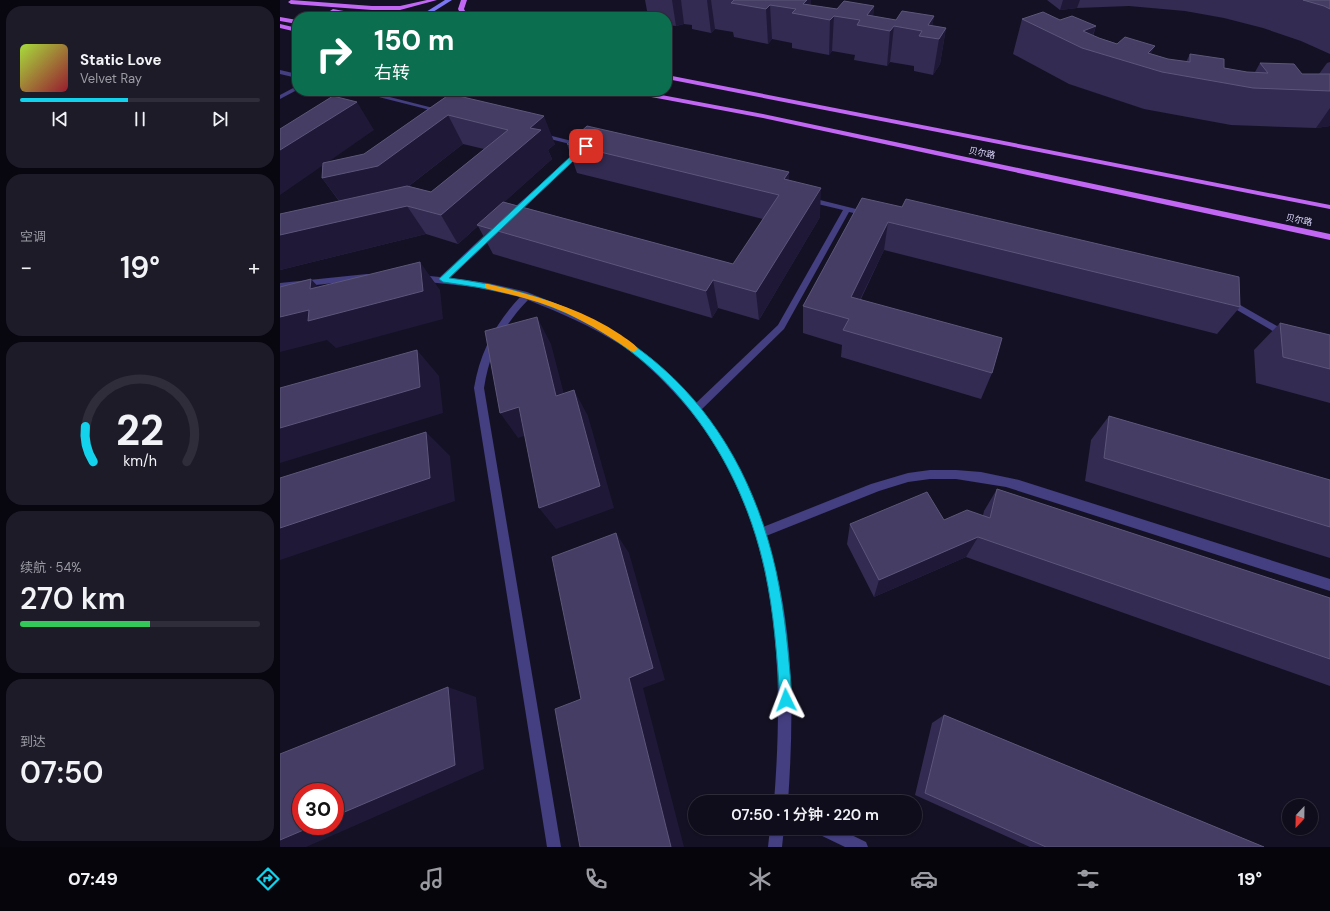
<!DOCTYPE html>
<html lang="zh">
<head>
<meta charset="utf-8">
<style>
	body { margin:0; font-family:"DM Sans","Noto Sans SC",sans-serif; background:#1d1b28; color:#f1f3f6; height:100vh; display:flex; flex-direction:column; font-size:15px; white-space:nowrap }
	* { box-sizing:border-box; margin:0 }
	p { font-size:13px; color:#9b9ca3 }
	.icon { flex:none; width:22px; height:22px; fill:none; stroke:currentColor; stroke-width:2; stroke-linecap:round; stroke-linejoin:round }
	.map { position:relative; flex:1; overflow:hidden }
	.details { display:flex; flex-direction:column; gap:6px; padding:6px; background:#08070f; width:280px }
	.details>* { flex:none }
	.top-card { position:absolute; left:12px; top:12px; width:380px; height:84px; border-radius:16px; box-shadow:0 1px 3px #0004,0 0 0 1px #2f2d3a; background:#0b6e4f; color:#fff; overflow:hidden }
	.needle { width:26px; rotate:202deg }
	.controls { position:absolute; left:1002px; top:799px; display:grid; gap:8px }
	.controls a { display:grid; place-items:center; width:36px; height:36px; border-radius:50%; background:#0f0d1b; box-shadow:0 1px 3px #0004,0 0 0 1px #2f2d3a; font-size:20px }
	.speed { position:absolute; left:12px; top:783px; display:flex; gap:8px; font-size:20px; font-weight:700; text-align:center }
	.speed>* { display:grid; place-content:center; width:52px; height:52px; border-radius:50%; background:#0f0d1b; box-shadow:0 1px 3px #0004,0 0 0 1px #2f2d3a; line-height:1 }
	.speed .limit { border:6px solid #d22; background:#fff; color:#111 }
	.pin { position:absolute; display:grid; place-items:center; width:34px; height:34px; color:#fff; margin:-17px; border-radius:8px; box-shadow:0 2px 6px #0006 }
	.me { position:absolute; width:44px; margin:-22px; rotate:357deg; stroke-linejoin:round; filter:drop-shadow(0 0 3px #0008) }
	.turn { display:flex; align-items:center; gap:14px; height:84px; padding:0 16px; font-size:18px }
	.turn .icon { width:52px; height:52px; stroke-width:2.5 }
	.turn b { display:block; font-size:28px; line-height:34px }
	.big { font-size:30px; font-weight:600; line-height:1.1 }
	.details .tile { flex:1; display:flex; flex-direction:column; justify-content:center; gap:6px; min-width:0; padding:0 14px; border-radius:16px; background:#1d1b28 }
	.details .dial { align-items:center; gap:0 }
	.dial svg { height:104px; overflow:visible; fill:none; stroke:#2f2d3a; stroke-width:7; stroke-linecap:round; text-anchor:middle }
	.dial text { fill:#f1f3f6; stroke:none }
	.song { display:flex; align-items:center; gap:12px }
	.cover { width:48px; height:48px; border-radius:6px; background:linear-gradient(135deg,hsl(80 70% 55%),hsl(350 70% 35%)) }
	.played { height:4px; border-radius:2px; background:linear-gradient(90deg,#13d3ec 45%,#2f2d3a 45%) }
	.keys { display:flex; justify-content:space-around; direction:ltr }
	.heat { display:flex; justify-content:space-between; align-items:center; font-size:22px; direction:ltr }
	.charge { height:6px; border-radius:3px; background:linear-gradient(90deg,#34c759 54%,#2f2d3a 0) }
	.trip { position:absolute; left:408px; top:795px; width:234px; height:40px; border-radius:20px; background:#0f0d1b; box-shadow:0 1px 3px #0004,0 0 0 1px #2f2d3a; font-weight:600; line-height:40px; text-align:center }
	.dock { display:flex; height:64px; justify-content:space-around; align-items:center; background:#06050b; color:#9b9ca3 }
	.dock .icon { width:28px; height:28px }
	.dock .active { color:#13d3ec }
	.dock b { font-size:18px; color:#f1f3f6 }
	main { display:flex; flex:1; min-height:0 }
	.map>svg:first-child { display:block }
</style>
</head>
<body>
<main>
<section class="details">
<div class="tile">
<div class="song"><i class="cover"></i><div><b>Static Love</b><p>Velvet Ray</p></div></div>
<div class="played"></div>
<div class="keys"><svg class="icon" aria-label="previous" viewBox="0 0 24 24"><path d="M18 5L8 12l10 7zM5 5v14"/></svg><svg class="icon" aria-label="pause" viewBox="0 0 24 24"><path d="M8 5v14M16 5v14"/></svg><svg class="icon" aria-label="next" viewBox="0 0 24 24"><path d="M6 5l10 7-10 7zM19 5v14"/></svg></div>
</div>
<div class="tile"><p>空调</p>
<div class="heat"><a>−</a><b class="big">19°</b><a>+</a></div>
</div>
<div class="tile dial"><svg viewBox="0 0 100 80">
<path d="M14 69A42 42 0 1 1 86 69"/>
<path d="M14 69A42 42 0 0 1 8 42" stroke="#13d3ec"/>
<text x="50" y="56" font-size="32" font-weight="700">22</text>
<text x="50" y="72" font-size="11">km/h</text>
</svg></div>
<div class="tile"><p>续航 · 54%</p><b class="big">270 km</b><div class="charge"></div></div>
<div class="tile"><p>到达</p><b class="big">07:50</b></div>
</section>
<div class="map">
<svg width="1050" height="847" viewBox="0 0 1050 847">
	<rect width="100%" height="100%" fill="#141124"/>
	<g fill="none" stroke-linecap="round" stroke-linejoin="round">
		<path fill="#433f80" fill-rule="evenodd" d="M0 70 17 74V78L0 74Z
			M17 86V90L0 99V95Z
			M75 91H86L165 111 162 113Z
			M260 133 304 144 305 145 302 147 258 136 257 135Z
			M302 148 305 150 304 151 234 217H228V213Z
			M525 197H528L588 212 592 214 588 216 569 212 504 329 421 410C449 445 469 485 483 527L591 484 628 473 650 470H676L701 472 739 480 1050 579V591L726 487 676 479H650L628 482 599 491 486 536C515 622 514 713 508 802H494C505 661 499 510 400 399 382 379 363 360 341 345 311 326 281 313 248 300 222 327 210 351 204 388L281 847H267L194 388C200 352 215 324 240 297L194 287 139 281 135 278 139 275 160 277 212 228H218V232L170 278 208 283 247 292 302 314 348 341 388 373 416 403 498 325 563 210 525 201Z
			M87 274 90 275 91 277 90 279 0 289V283Z
			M948 298 1009 333 1010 335 1009 337H1003L945 303 944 301 945 299Z
			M490 828H504L502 847H488Z
			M534 828H557L586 842 588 847H565L536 833Z"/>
		<path fill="#7b76f4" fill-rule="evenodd" d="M165 0H172L145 17H138Z"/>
		<path fill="#c167f3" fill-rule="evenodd" d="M147 0H157L120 10H92L11 4 8 2 11 0 92 6H120Z
			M181 0H187L184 9 188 17H182L178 9Z
			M53 9 85 15 88 17H77L51 12 50 11Z
			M0 17 17 20V24L0 21Z
			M0 24 17 28V32L0 28Z
			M387 75 1050 205V209L387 79Z
			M347 91H360L483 114 1050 234V240L483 118 350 93Z"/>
	</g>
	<path fill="#332b51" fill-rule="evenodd" d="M365 0H531V5L557 9 594 6 593 16 616 20 654 16 652 26 666 28 660 64 653 75 634 71V66L610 62 607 66 574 60 575 55 552 51 549 55 512 48V43L492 39 488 44 454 37 453 32 435 29 431 33 412 29V25L404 24 396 26 387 25V17H378V16H368Z
		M767 0H1050V54L1021 41 983 28 944 18 905 11 849 6 797 8 780 10Z
		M742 19 780 20 816 26 813 36 819 38 888 59 906 62 910 54 944 68 967 72H975L980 63 1022 74H1039L1047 63 1050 62V126L1036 128 951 125 864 109 789 84 733 54Z
		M170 94 275 144 268 150 272 159 224 202 453 264 483 219 297 173 287 144 509 172V181L540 217 479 320 438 308 432 318 213 254 198 226 178 244 146 234 0 270V214L59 201 42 178V166L94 130 48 162 84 154ZM183 144 204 149 151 192 129 186Z
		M582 198 960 307 937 334 604 250 581 299 712 373 701 399 561 357 562 345 523 333V306Z
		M1000 323 1050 335V403L976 383 974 350Z
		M829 416 1050 480V558L805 481 811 440Z
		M717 489 1050 598V686L686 557 594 597 567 544 570 524 664 520 703 515 704 511Z
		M664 715 984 847H750L635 795 652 723Z"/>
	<path fill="#1f1937" d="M392 0H401L404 24 396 26Z
		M427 0H431L435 29 431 33Z
		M527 0H531V17L523 4Z
		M783 0H800L797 8 780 10Z
		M490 5 492 39 488 44 486 9Z
		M594 6 592 27 587 15Z
		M554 16 552 51 549 55 550 20Z
		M654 16 650 38 648 25Z
		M614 26 610 62 607 66 610 31Z
		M816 26 807 50 803 31Z
		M666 28 660 64 653 75 659 39Z
		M875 46 865 67 868 53Z
		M77 102 94 130 0 195V150Z
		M1050 108V126L1036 128Z
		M168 115 183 144 117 195 64 207 42 178Z
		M264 116 275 144 268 150 272 159 178 244 161 215 250 128Z
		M509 172V201L504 179Z
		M541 188 540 217 479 320 476 292Z
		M127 206 146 234 0 270V235Z
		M608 222 604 250 568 324 571 297Z
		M140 262 160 290 163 319 56 348 47 340 0 352V317L30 289 31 279 57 307Z
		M433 280 438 308 432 318 426 291Z
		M257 317 271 344 291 421 276 396Z
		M137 350 159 376 163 413 0 463V428Z
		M294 390 308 416 334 508 276 529 259 508Z
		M239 407 256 432 238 438 220 413Z
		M146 432 170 456 175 501 0 560V528Z
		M336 533 349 553 385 680 363 688 404 847H391L349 678Z
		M698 537 686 557 594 597 599 580Z
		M168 687 196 697 204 769 26 847H0V840L33 826H55V816Z"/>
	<path fill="#453d63" stroke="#5d567b" d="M454 0H527L523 4 557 9 564 1 594 6 587 15 616 20 622 11 654 16 648 25 666 28 659 39 639 36 642 31 614 26 610 31 577 25 580 20 554 16 550 20 512 13 516 9 490 5 486 9 451 3Z
		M1023 0H1050V9L1044 6Z
		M763 12 780 20 792 16 816 26 803 31 819 38 837 44 845 37 875 46 868 53 888 59 910 62V54L944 59V68L967 72 988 73 980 63 1014 64 1022 74H1050V91L973 88 882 72 802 48 742 19Z
		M170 94 264 116 250 128 261 130 161 215 127 206 0 235V214L127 186 151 192 228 130 168 115 98 166 42 178 43 163 84 154Z
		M53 96 77 102 0 150V129Z
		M307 126 509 172 504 179 541 188 476 292 433 280 426 291 197 225 223 202 453 264 499 195 287 144Z
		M582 198 622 207 626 199 959 277 960 307 608 222 571 297 722 338 712 373 563 330 569 319 523 306Z
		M140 262 143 291 28 321 29 310 0 317V287L31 279 30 289Z
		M257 317 276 396 294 390 320 486 259 508 239 407 220 413 205 331Z
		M1000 323 1050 335V369L1003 357Z
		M137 350 140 387 0 428V388Z
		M829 416 1050 480V527L824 458Z
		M146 432 150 478 0 528V478Z
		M717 489 1050 598V659L698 537 599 580 570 524 647 492 664 520 687 510 710 518Z
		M336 533 373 668 349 678 391 847H300L275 709 301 699 272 557Z
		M168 687 175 765 55 816V792H21V826H33L0 840V754Z
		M664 715 984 847H766L645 793Z"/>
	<path fill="#13d3ec" stroke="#0c8999" d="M304 144 309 146 169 278C341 299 458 400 496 571 505 613 509 656 512 700L510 704 506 706 501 704 500 700C497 656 494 613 485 571 457 443 373 336 246 298 219 290 190 286 163 282L159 279Z"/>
	<path fill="#f59e0b" d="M205 284H208C254 295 301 308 341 335 346 339 354 343 358 349L354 352 351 351C318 328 283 308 244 298 231 294 218 292 205 288Z"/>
	<g text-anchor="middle" stroke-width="4" stroke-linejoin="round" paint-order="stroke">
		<g font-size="9" fill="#dcd7fc" stroke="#141124">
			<text transform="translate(702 153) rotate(12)" y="3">贝尔路</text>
			<text transform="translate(1019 220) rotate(12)" y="3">贝尔路</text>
		</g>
	</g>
</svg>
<div class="controls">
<a><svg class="needle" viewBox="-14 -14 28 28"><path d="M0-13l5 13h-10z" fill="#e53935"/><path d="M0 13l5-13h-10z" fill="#9b9ca3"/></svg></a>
</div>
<div class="speed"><div class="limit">30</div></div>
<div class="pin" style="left:306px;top:146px;background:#d93025"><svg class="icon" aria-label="arrive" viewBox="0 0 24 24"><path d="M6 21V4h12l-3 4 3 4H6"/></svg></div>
<svg class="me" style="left:506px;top:700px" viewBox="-20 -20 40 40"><path d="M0-17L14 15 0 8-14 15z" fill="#13d3ec" stroke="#fff" stroke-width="4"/></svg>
<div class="trip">07:50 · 1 分钟 · 220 m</div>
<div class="top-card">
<div class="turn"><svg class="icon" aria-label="right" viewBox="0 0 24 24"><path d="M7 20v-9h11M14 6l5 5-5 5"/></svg><div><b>150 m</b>右转</div></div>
</div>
</div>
</main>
<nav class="dock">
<b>07:49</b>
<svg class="icon active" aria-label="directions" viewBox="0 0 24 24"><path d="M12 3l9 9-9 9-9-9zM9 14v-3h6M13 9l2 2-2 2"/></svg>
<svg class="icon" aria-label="music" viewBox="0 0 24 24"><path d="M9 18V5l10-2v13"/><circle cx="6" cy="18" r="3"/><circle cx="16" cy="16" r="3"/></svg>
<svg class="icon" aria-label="phone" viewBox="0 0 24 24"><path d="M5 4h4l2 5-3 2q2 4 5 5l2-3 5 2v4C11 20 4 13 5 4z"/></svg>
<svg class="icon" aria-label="climate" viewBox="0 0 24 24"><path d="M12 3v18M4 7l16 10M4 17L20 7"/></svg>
<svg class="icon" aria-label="car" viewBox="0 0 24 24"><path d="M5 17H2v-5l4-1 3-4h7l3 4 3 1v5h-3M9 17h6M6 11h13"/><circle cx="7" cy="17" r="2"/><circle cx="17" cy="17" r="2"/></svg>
<svg class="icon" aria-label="filters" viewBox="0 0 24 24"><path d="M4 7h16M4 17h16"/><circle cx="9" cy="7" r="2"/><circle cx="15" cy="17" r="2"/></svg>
<b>19°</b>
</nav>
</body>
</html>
